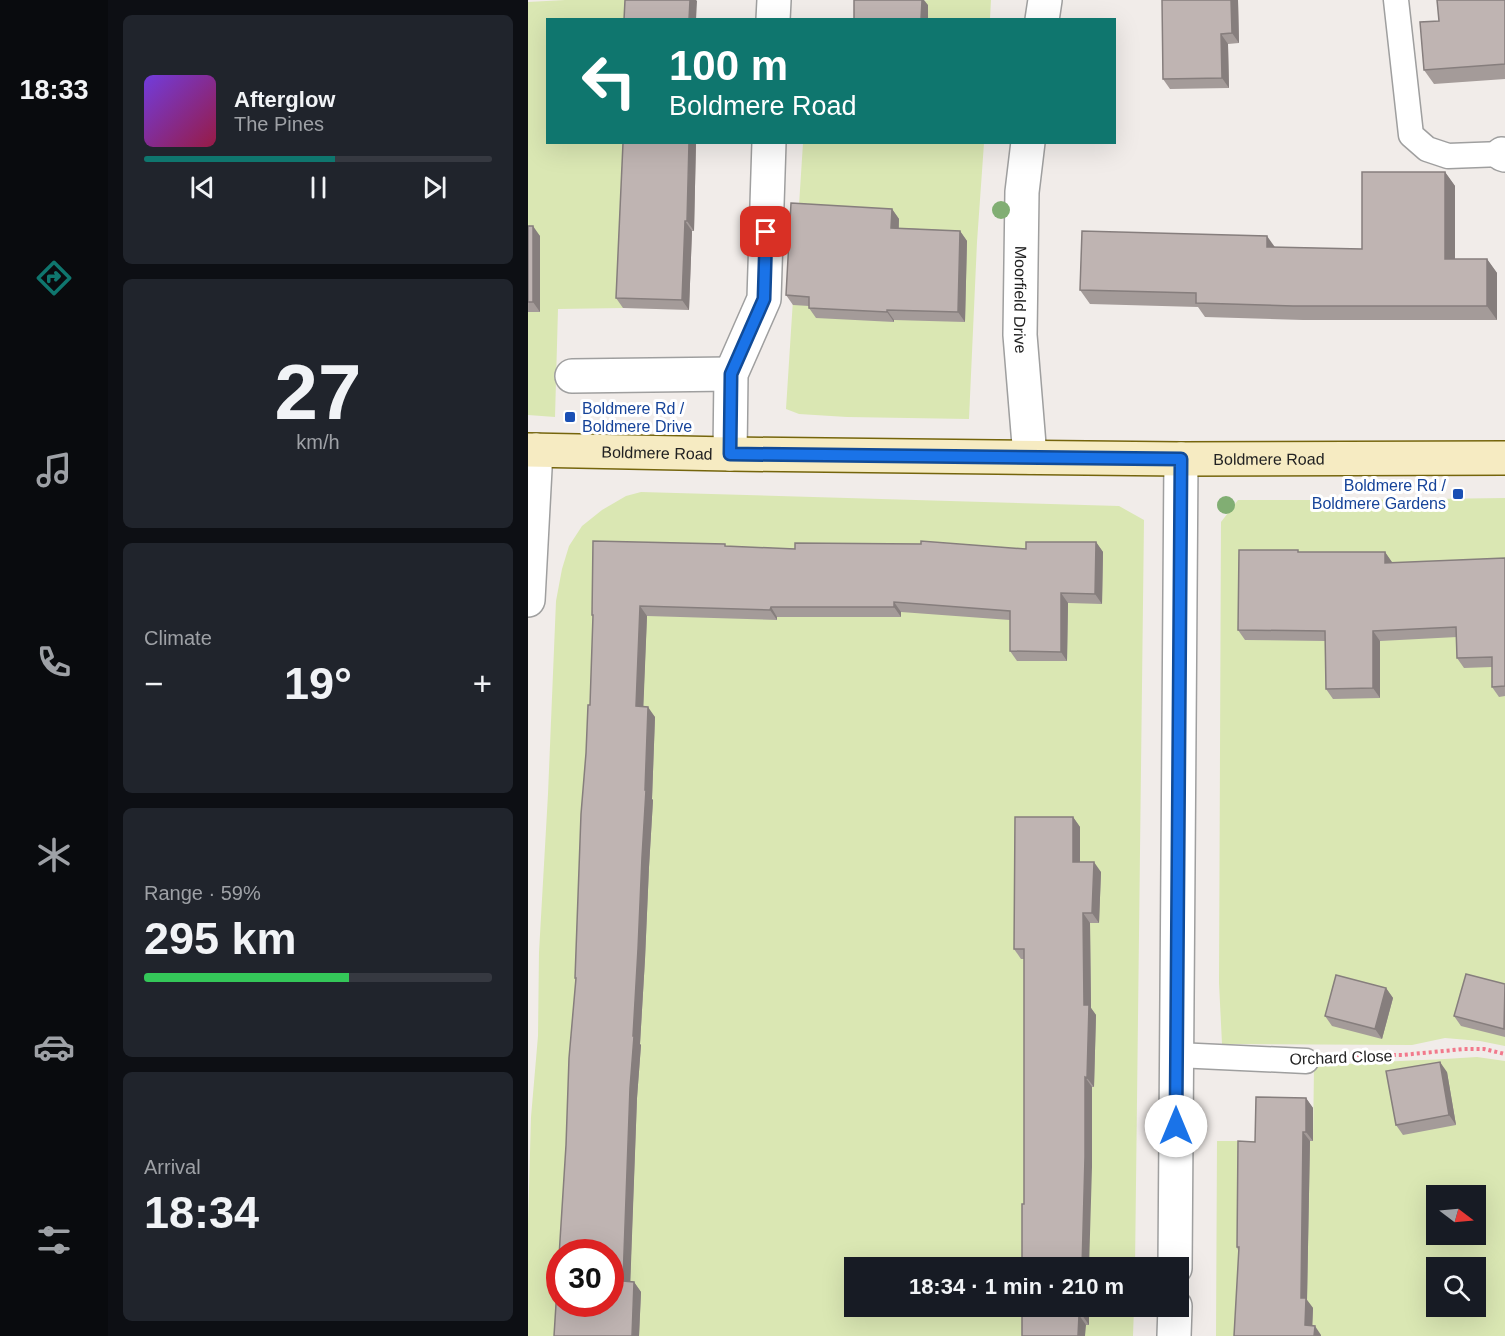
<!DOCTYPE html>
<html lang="en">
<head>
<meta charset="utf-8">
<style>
	body { margin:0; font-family:Arial,sans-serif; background:#20242c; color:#f1f3f6; height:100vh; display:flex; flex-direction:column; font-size:22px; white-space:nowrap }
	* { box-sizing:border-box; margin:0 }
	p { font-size:20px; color:#9ea1a6 }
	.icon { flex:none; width:33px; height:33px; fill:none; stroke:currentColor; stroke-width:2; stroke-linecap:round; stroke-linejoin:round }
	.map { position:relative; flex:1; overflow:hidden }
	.panel { display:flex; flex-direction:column; gap:15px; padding:15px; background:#0d0f14; width:420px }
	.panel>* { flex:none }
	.banner { position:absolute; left:18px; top:18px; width:570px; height:126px; border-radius:0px; box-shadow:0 6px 24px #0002; background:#0f766e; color:#fff; overflow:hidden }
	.needle { width:39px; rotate:106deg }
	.controls { position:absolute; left:898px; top:1185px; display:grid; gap:12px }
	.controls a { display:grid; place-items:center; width:60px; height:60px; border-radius:0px; background:#171b24; box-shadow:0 6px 24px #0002; font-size:30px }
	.speed { position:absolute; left:18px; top:1239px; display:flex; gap:12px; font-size:30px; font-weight:700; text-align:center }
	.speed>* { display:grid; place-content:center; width:78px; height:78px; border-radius:50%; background:#171b24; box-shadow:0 6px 24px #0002; line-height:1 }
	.speed .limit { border:9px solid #d22; background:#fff; color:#111 }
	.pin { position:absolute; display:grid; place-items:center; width:51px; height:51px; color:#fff; margin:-26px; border-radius:12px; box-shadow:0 3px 9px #0006 }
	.me { position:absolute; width:66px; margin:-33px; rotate:0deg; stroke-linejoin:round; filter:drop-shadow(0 0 4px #0008) }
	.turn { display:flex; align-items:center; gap:21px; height:126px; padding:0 24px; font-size:27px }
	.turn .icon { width:78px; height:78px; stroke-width:2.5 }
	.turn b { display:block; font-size:42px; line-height:51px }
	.big { font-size:45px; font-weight:700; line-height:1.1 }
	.panel .tile { flex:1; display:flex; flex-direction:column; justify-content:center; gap:9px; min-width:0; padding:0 21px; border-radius:9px; background:#20242c }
	.panel .dial { align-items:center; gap:0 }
	.dial b { font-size:78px; line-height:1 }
	.song { display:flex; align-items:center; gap:18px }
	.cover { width:72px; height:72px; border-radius:9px; background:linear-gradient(135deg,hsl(260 70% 55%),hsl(340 70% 35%)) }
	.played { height:6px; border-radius:3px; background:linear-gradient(90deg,#0f766e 55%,#363941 55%) }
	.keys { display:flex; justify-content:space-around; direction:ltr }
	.heat { display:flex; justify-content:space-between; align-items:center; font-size:33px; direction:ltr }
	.charge { height:9px; border-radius:4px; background:linear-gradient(90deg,#34c759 59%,#363941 0) }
	.trip { position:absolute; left:316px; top:1257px; width:345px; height:60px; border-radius:0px; background:#171b24; box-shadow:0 6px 24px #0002; font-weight:700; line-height:60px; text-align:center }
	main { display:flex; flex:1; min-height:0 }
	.tab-bar { display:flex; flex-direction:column; width:108px; justify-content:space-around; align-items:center; background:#090b0e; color:#9ea1a6 }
	.tab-bar .icon { width:42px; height:42px }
	.tab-bar .selected { color:#0f766e }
	.tab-bar b { font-size:27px; color:#f1f3f6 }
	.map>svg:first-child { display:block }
</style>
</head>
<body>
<main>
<nav class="tab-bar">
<b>18:33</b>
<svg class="icon selected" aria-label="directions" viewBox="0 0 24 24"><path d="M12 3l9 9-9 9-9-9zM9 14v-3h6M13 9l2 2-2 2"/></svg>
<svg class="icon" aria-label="music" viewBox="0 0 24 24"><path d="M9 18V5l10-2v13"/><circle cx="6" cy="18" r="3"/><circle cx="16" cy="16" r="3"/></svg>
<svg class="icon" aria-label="phone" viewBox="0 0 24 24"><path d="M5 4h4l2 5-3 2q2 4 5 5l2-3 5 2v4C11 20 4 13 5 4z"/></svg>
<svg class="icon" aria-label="climate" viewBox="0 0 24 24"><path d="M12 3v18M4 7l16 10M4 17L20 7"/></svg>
<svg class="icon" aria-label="car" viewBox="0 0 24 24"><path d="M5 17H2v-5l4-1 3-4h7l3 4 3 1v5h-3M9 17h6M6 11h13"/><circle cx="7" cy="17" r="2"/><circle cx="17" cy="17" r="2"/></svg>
<svg class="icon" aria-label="filters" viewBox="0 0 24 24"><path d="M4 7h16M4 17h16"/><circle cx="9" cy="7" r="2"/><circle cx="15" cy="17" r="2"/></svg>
</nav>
<section class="panel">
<div class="tile">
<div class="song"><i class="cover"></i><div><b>Afterglow</b><p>The Pines</p></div></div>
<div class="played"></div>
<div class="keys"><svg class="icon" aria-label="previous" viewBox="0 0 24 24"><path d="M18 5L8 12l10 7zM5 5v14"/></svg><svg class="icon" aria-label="pause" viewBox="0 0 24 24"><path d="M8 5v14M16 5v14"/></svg><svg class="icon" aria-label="next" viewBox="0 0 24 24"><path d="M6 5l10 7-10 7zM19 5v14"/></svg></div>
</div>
<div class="tile dial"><b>27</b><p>km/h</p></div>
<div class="tile"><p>Climate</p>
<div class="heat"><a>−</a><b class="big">19°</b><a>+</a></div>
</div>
<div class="tile"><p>Range · 59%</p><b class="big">295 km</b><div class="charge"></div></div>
<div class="tile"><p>Arrival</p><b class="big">18:34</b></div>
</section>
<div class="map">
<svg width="977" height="1336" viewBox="0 0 977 1336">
	<rect width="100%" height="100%" fill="#f1ece9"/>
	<path fill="#dae7b3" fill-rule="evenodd" d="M37 0H104L102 19 20 20V142L102 143 95 308 30 309 27 417 0 415V2Z
		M402 0H463L462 19H400L334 6Z
		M275 143H456L449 242 441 419 319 417 271 414 258 409Z
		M113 492 591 506 616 520 607 1267 327 1268V1306L606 1307 605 1336H0V1224L3 1117 10 1036 11 952 20 794 28 601 34 569 41 546 54 526 74 510 98 496ZM32 1252H82V1304H32Z
		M977 498V1046L952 1041 917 1038 884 1045 694 1044 691 983 693 522 710 500H827Z
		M949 1057 977 1061V1336H688L689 1141H785L786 1067C840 1061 895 1061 949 1057ZM909 1196H948V1234H909ZM909 1268H948V1306H909Z"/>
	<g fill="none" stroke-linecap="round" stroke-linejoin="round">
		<g stroke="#9f9f9f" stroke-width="27">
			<path id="service" d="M868 0 883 135 899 149 920 156 974 154
				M649 1055 778 1061"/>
		</g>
		<g stroke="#9f9f9f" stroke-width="36">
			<g id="minor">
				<path d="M245 20 246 0"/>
				<path d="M514 20 517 0"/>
				<path id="s1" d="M500 142 494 192 492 335 502 457"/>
				<path d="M974 154 977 155"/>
				<path d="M44 376 203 374"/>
				<path d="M202 454 203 374 236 299 241 142"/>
				<path d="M0 600 8 450"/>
				<path d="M647 1268 653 459"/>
				<path d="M646 1336 647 1306"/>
			</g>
		</g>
		<g stroke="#75650c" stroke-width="36">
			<g id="secondary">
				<path id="s2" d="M0 450 202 454 653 459 977 458"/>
			</g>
		</g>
		<path stroke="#f2798c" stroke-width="4" stroke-dasharray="3 3" stroke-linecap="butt" d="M811 1057 823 1055H874L936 1049H956L977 1054"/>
		<use href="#service" stroke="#fff" stroke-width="24"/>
		<use href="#minor" stroke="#fff" stroke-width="33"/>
		<use href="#secondary" stroke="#f6ebc2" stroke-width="33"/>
	</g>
	<g fill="#81ae73">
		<circle cx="473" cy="210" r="9"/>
		<circle cx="698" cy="505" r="9"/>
	</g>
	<path fill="#a49b99" d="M634 0H710L711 43 700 44 701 88 642 89 635 79Z
		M977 0V79L906 84 896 70 911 21Z
		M168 142 166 231H164L161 310 95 308 88 298 95 144 94 143Z
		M917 172 927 186V259H959L969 273V320H775L677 317 670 307 562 304 552 290 747 247 834 249Z
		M364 209 371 219V228L432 231 439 241 437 322 366 320V322L288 318 281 308V306L265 305 258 295Z
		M0 226 12 236V312H0Z
		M568 542 575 552 574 604 540 603 539 661H489L482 651V620L373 612V617H249V620L119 616 115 707 127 717 124 799 125 800 121 867 117 959 112 1044 113 1045 109 1098 102 1282H106L113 1292 111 1336 38 1145 48 980 47 978 62 705 65 617 64 615 199 546 267 549H498Z
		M771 552H857L864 563 977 558V696L971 697 964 687V667L936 668 929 658V637L852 641V698L805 699 798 689V641L717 640 710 630Z
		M545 817 552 827V862L573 872 571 923H562L563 1008 568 1015 566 1087H564V1167L496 1204V959H493L486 949Z
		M977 984V1037L933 1026 926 1016Z
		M858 988 865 998 854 1039 804 1026 797 1016Z
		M919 1072 928 1125 875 1135 868 1125Z
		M778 1098 785 1108V1141H782L779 1300 785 1308 784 1326 793 1335 710 1250 709 1247 727 1142Z
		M494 1306H561V1325H558Z"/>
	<path fill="#867e7d" d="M162 0H168L169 1 168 20H161Z
		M394 0H396L400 5V20H393Z
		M703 0H710L711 43 704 33Z
		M693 34 700 44 701 88 694 78Z
		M161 142H168L166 231 159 221Z
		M917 172 927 186V273L917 259Z
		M364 209 371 219 370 238 363 228Z
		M157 221 164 231 161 310 154 300Z
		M5 226 12 236V312L5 302Z
		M432 231 439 241 437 322 430 312Z
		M739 236 749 250 739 247Z
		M959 259 969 273V320L959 306Z
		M359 310 366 320V322L359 312Z
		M568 542 575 552 574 604 567 594Z
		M857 552 864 562V573L857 563Z
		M533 593 540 603 539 661 533 652Z
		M366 602 373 612V617L366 607Z
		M112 606 119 616 115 716 108 706Z
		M243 607 249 617V620L242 610Z
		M845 631 852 641V698L845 688Z
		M120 707 127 717 124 799 125 800 121 867 117 959 112 1044 113 1045 109 1098 102 1291 95 1281 102 1088 117 790Z
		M545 817 552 827V872L545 862Z
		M566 862 573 872 571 923 564 913Z
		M555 913 562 923 563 1008 568 1015 566 1087 559 1078 556 1005Z
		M858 988 865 998 854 1039 847 1029Z
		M912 1062 919 1072 928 1125 921 1115Z
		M557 1077 564 1087V1167L561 1268H554Z
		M778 1098 785 1108V1141L778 1132Z
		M775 1132 782 1141 779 1300 785 1308 784 1335 777 1325 773 1298Z
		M106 1282 113 1292 111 1336H104Z
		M554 1306H561V1325L554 1315Z
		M551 1315 558 1325 557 1336H550Z
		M787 1326 793 1335V1336H786Z"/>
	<path fill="#bfb4b2" stroke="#867e7d" stroke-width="1.5" fill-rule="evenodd" d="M97 0H162L161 20H96Z
		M326 0H394L393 20H326Z
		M634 0H703L704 33 693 34 694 78 635 79Z
		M909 0H977V64L896 70 892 22 911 21Z
		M94 142H161L159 221H157L154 300 88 298 95 143Z
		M834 172H917V259H959V306H765L668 303V293L552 290 554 231 739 236V247L834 249Z
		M263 203 364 209 363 228 432 231 430 312 359 310V312L281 308V297L258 295Z
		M0 226H5V302H0Z
		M65 541 197 544V546L267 549V543L393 544V541L498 549V542H568L567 594 533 593V652L482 651V611L366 602V607H243L242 610 112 606 108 706 120 707 117 790H118L114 857 110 949 105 1036H106L102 1088 95 1281 106 1282 104 1336H26L38 1145 41 1058 48 978H47L53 814 58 753 60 705H62L65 615H64ZM32 1252H82V1304H32Z
		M711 550H770V552H857V563L977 558V686L964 687V657L929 658 928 627 845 631V688L798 689 797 631 710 630Z
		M487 817H545V862H566L564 913H555L556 1005H561L559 1078 557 1077V1157L554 1268H494V1204H496V949H486Z
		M938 974 977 984 976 1029 926 1016Z
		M808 975 858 988 847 1029 797 1016Z
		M912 1062 921 1115 868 1125 858 1071Z
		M728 1097 778 1098V1132H775L773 1298H778L777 1325 787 1326 786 1336H706L711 1247H709L710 1141 727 1142Z
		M494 1306H554V1315H551L550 1336H494Z"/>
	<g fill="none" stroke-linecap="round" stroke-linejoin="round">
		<g stroke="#114b97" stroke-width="15">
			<path id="route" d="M238 232 236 299 203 374 202 454 653 459 648 1126"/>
		</g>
		<use href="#route" stroke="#1a73e8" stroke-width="10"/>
	</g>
	<g fill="#1a4fb4" stroke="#fff" stroke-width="2">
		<rect x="36" y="411" width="12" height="12" rx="3"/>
		<rect x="924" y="488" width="12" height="12" rx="3"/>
	</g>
	<g text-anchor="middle" stroke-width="6" stroke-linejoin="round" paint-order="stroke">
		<g font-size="16" fill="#222" stroke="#fff">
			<text dy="6" stroke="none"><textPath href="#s1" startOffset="158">Moorfield Drive</textPath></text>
			<text dy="6" stroke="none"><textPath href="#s2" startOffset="129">Boldmere Road</textPath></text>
			<text dy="6" stroke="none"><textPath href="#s2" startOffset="741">Boldmere Road</textPath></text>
			<text transform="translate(813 1057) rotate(-2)" y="6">Orchard Close</text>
		</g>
		<g font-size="16" fill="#164399" stroke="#fff" text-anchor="start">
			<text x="54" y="414">Boldmere Rd /<tspan x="54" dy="18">Boldmere Drive</tspan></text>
			<text x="918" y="491" text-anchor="end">Boldmere Rd /<tspan x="918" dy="18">Boldmere Gardens</tspan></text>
		</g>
	</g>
</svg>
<div class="controls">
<a><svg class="needle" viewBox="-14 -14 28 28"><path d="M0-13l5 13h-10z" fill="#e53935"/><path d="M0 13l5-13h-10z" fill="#9ea1a6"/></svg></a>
<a><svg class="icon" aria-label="search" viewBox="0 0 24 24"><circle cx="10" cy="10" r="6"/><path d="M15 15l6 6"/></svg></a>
</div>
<div class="speed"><div class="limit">30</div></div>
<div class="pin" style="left:238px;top:232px;background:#d93025"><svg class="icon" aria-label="arrive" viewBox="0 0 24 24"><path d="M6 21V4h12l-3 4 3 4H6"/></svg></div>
<svg class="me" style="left:648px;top:1126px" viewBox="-20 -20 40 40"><circle r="19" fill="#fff"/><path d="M0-13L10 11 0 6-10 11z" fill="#1a73e8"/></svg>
<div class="trip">18:34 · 1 min · 210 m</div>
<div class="banner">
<div class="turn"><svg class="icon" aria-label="left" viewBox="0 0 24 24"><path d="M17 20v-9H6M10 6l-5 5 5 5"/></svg><div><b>100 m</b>Boldmere Road</div></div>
</div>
</div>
</main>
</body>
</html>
